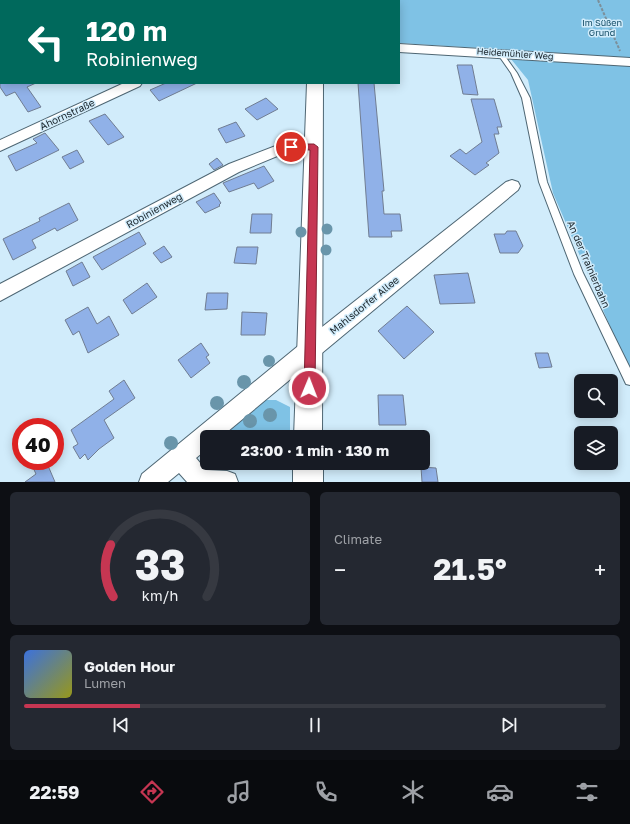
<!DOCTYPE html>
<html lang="en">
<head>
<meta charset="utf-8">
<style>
	body { margin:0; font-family:"Golos Text",sans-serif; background:#242831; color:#f1f3f6; height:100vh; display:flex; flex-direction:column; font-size:15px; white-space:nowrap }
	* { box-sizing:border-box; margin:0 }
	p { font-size:13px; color:#9ea1a6 }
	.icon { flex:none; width:22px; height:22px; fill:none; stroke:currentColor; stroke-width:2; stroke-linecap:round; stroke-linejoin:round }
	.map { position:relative; height:482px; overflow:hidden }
	.drawer { display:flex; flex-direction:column; gap:10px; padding:10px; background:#0d0f14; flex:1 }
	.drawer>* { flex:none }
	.banner { position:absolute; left:0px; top:0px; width:400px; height:84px; box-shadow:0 2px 10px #0003; background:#00695c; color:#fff; overflow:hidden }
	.tools { position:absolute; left:574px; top:374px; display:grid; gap:8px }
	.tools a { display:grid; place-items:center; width:44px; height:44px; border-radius:6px; background:#171b24; box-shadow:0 2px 10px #0003; font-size:20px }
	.speed { position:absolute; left:12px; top:418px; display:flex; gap:8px; font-size:20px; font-weight:700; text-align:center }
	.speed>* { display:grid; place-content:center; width:52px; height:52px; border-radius:50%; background:#171b24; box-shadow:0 2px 10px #0003; line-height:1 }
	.speed .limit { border:6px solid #d22; background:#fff; color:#111 }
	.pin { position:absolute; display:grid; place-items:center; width:34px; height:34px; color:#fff; margin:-17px; border:2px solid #fff; border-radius:50%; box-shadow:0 1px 4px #0007 }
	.me { position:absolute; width:44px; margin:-22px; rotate:1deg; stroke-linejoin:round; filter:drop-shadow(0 0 3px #0008) }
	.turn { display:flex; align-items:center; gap:14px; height:84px; padding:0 20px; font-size:18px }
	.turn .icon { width:52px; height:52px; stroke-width:2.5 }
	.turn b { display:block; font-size:28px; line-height:34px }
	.big { font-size:30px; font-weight:700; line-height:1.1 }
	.drawer .widget { flex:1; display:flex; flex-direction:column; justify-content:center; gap:6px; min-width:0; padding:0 14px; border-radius:6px; background:#242831 }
	.drawer .dial { align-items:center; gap:0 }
	.dial svg { height:104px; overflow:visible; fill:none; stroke:#363941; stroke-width:7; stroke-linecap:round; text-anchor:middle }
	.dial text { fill:#f1f3f6; stroke:none }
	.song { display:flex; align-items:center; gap:12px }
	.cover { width:48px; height:48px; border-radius:6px; background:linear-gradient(135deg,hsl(220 70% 55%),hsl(60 70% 35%)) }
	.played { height:4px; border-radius:2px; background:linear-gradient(90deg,#c63652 20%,#363941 20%) }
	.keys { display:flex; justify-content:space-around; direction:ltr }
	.heat { display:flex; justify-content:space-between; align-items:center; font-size:22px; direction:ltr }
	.drawer .tiles { flex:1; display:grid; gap:10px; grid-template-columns:1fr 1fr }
	.widget:last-child { grid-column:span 2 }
	.trip { position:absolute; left:200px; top:430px; width:230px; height:40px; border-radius:6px; background:#171b24; box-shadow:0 2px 10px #0003; font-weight:700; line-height:40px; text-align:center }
	.tab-bar { display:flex; height:64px; justify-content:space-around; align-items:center; background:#090b0e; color:#9ea1a6 }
	.tab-bar .icon { width:28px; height:28px }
	.tab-bar .selected { color:#c63652 }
	.tab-bar b { font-size:18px; color:#f1f3f6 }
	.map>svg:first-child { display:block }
</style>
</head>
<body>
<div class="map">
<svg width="630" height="482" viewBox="0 0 630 482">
	<rect width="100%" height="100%" fill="#d1ecfb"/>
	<path fill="#7fc2e5" d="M0 0H297L1 1V18Z
		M319 0H630V373L553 193 528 80 511 59 607 65 604 56 399 43V1Z
		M265 400H276L290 407V431H284V437H225C227 421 251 407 265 400Z
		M232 463H288L285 468H236Z"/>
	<path fill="#90b1e8" stroke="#707d92" d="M457 65H472L478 95 463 94Z
		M0 83H36L27 87 41 107 28 112 15 92 6 96 0 87Z
		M166 83H197L159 101 150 90Z
		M358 83H374L384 191H382L384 214H400L402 231H391L392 237H369Z
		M266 98 278 109 257 120 245 109Z
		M471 99H494L502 127H497L499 134H494L499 153 486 163 489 165 475 175 450 156 460 149 466 154 482 142Z
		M105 114 124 137 108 145 89 121Z
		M236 122 245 136 226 143 218 129Z
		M45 133 59 150 16 171 8 156 37 143 33 139Z
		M77 150 84 162 70 169 62 157Z
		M217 158 223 165 214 170 209 164Z
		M264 166 274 181 258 189 254 183 229 192 223 183Z
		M214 193 221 203 219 205 220 206 205 213 196 202Z
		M69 203 78 220 57 231 55 228 32 240 36 248 13 260 3 239 40 221 39 218Z
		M252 214H272L271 233H250Z
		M507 231H516L523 246 518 253H500L494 234H505Z
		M139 232 146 244 102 270 93 257Z
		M164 246 172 257 161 263 153 253Z
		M237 247H258L256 264 234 263Z
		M82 262 90 277 73 286 66 271Z
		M468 273 475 303 440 304 434 275Z
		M147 283 157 297 132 314 123 300Z
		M207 293H228L227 309 205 310Z
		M407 306 434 332 404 359 378 331Z
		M88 307 97 324 109 316 119 335 88 353 79 331 73 335 65 320Z
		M242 312 267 313 265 335H241Z
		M201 343 209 355 206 357 210 363 191 378 178 360Z
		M535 353H548L552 367 539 368Z
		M124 380 135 398 104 420 114 438 99 449 88 460 85 454 80 459 73 447 78 444 71 430 114 399 109 391Z
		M378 395H403L406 425H379Z
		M30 461H46L55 482H25L36 474Z
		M421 467 436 468 438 482H422Z"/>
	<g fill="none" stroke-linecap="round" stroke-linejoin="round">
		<g stroke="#4e6673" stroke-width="2">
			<path id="lane" d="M500 51 502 52 517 73 530 98 547 182 583 273 630 368V385L626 384 574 274 539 182 522 98 511 73 497 53Z"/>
		</g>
		<g stroke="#4e6673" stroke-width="2">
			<path id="street" d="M0 21H1V29H0Z
				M399 44 630 58V66L399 52Z
				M124 83H142L140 86 0 151V140Z
				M286 142 319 143 321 147 319 151 287 152 239 172 0 301V284L229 164Z
				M512 180 518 182 520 186 518 190 221 437H207V449L196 458 206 470 227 471 235 474 238 482H187L179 473 168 482H139L142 474 303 342 506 182Z"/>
		</g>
		<g stroke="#4e6673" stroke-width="2">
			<path id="secondary" d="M309 0H323V1H309Z
				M307 83H323L322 437H294Z
				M293 463H323V482H293Z"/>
		</g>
		<path stroke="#7c8f9a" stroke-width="2" stroke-dasharray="3 1.5" stroke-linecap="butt" d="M598 0 620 51"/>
		<use href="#lane" fill="#fff" fill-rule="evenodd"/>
		<use href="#street" fill="#fff" fill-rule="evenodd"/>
		<use href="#secondary" fill="#fff" fill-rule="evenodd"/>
	</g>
	<g fill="#6995aa">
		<circle cx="327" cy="229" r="5.5"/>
		<circle cx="301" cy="232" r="5.5"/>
		<circle cx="326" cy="250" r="5.5"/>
		<circle cx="269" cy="361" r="6"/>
		<circle cx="244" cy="382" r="7"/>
		<circle cx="217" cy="403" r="7"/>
		<circle cx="270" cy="415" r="7"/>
		<circle cx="250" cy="421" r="7"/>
		<circle cx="171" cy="443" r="7"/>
	</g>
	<path fill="#c63652" stroke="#812335" d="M291 144H314L318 147 315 388 313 391 309 393 305 391 304 388 310 150 288 149V145Z"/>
	<g text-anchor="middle" stroke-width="3" stroke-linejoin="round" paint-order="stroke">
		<g font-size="9" fill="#144d67" stroke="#d1ecfb">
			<text x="602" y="26">Im Süßen<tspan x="602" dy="10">Grund</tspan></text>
		</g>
		<g font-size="9" fill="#192329" stroke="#d1ecfb">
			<text transform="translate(515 54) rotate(4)" y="3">Heidemühler Weg</text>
		</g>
		<g font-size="10" fill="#192329" stroke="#d1ecfb">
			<text transform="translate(67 114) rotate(-25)" y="4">Ahornstraße</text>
			<text transform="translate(154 210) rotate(-29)" y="4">Robinienweg</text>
			<text transform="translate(589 264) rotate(67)" y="4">An der Trainierbahn</text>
			<text transform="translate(364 305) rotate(-39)" y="4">Mahlsdorfer Allee</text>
		</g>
	</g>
</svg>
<div class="tools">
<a><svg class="icon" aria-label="search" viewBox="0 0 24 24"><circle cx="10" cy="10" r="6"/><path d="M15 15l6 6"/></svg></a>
<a><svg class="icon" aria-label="layers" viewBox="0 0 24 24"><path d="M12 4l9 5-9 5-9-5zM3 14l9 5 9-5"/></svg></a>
</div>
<div class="speed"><div class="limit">40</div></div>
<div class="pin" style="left:291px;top:147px;background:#d93025"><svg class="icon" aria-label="arrive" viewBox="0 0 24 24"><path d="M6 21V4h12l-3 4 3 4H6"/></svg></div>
<svg class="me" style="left:309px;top:388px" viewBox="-20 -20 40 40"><circle r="17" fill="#c63652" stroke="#fff" stroke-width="3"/><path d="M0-11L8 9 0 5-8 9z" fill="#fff"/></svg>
<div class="trip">23:00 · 1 min · 130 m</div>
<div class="banner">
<div class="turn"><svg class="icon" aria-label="left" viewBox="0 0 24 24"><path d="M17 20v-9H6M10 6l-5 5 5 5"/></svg><div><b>120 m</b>Robinienweg</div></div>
</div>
</div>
<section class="drawer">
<div class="tiles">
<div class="widget dial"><svg viewBox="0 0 100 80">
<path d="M14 69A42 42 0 1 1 86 69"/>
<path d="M14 69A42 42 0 0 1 12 29" stroke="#c63652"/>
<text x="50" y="56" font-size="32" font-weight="700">33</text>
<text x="50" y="72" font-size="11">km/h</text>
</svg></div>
<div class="widget"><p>Climate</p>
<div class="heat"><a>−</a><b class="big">21.5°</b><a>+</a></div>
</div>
<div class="widget">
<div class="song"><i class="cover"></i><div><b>Golden Hour</b><p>Lumen</p></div></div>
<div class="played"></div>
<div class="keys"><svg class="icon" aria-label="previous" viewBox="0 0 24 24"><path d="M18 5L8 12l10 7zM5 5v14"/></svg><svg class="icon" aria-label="pause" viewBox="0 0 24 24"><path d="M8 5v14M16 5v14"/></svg><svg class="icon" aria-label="next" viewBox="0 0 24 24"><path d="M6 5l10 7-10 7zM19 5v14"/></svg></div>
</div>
</div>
</section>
<nav class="tab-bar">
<b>22:59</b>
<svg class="icon selected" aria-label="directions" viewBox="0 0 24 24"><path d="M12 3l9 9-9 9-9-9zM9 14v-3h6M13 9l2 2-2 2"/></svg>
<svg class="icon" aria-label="music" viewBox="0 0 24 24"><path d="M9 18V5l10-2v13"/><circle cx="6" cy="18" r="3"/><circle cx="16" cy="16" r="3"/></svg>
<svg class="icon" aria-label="phone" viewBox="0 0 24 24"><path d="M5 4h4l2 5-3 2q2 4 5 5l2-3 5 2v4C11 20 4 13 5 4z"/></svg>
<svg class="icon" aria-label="climate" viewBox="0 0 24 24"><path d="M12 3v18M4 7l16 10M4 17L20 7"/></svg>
<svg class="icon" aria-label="car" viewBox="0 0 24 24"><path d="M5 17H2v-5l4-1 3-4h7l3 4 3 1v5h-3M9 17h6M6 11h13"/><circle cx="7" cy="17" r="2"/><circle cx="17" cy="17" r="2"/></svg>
<svg class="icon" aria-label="filters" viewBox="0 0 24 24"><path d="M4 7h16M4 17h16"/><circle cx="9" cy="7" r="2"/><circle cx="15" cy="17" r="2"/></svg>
</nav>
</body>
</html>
